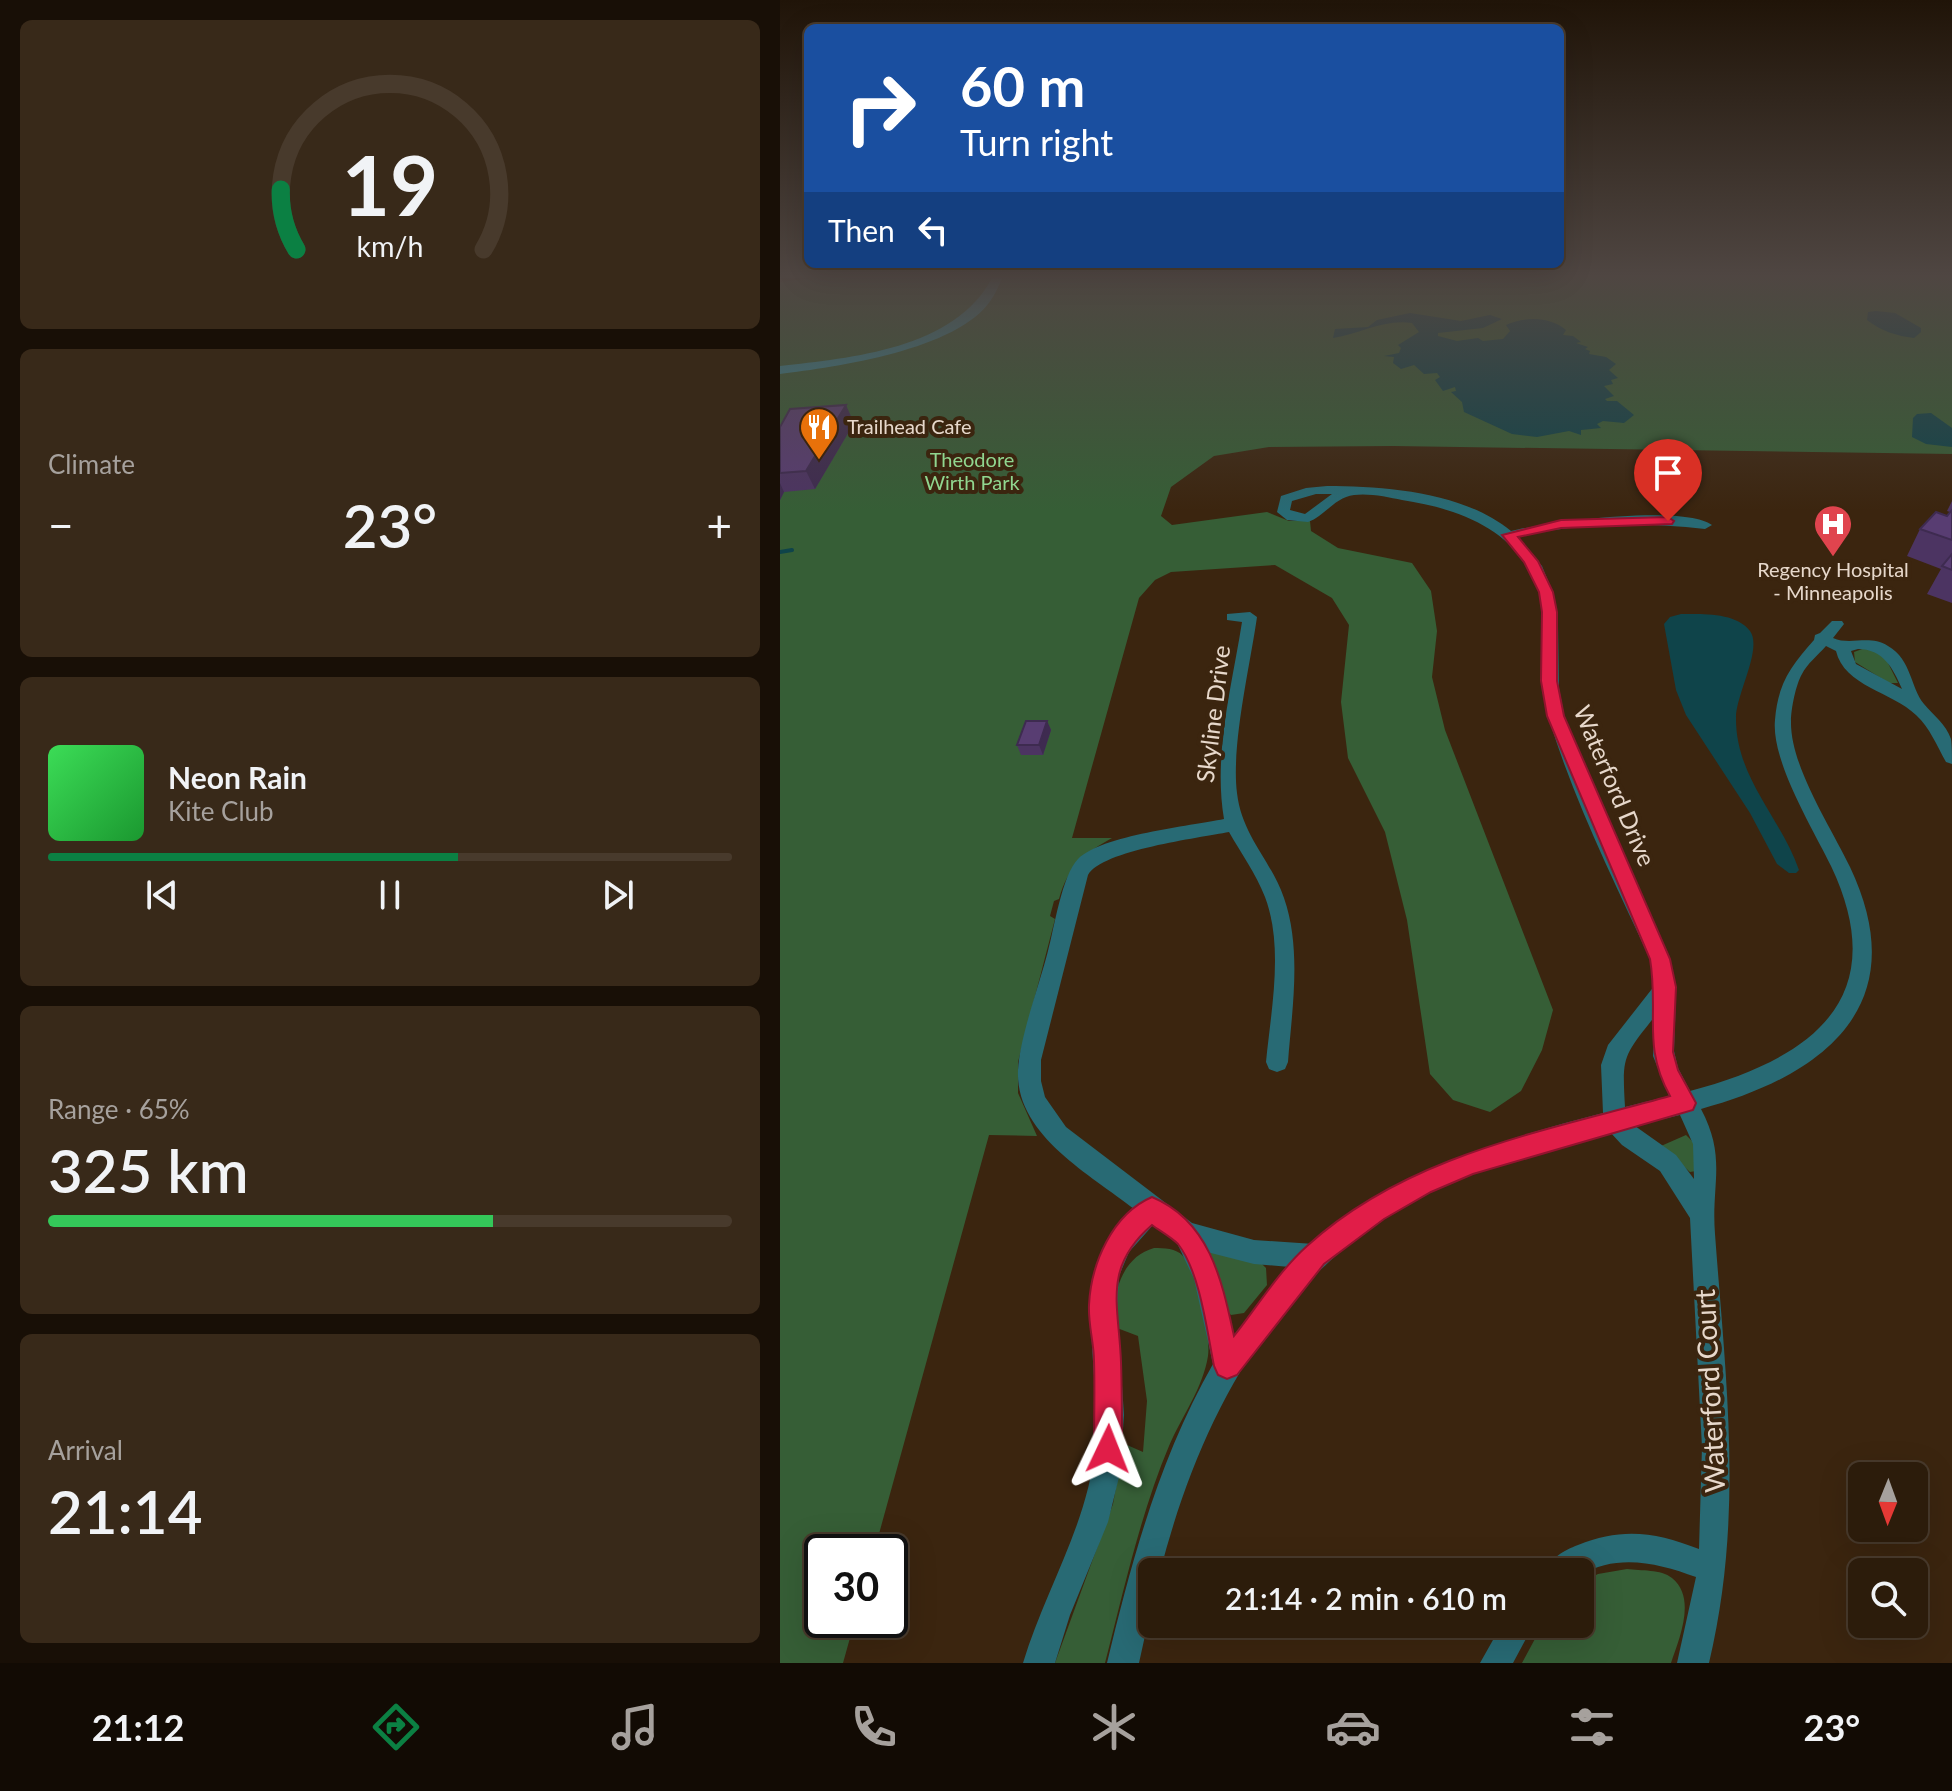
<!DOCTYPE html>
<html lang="en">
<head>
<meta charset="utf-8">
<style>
	body { margin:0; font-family:Lato,sans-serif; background:#382919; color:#f1f3f6; height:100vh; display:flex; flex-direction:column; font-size:30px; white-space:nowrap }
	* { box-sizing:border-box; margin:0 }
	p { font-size:26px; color:#a6a19d }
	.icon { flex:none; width:44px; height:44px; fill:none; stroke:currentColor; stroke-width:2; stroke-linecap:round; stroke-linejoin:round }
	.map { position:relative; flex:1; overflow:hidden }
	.drawer { display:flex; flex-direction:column; gap:20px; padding:20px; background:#180f06; width:780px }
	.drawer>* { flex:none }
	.hud { position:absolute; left:24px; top:24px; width:760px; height:244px; border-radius:12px; box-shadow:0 8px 32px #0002,0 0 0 2px #483a2c; background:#1a4fa0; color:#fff; overflow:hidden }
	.needle { width:52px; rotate:181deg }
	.buttons { position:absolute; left:1068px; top:1462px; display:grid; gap:16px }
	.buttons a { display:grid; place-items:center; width:80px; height:80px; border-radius:12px; background:#2c1c0b; box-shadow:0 8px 32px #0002,0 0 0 2px #483a2c; font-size:40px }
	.speed { position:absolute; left:24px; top:1534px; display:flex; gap:16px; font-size:40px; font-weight:700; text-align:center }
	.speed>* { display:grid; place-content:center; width:104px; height:104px; border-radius:50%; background:#2c1c0b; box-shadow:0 8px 32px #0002,0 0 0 2px #483a2c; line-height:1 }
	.speed .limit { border:4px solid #111; border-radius:12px; background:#fff; color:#111 }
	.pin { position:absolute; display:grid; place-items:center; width:68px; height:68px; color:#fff; margin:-82px -34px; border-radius:50% 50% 50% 0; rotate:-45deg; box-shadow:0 0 8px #0007 }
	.pin .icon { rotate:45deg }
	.me { position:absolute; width:88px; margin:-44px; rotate:2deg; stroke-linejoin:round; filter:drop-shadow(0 0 6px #0008) }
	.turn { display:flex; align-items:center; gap:28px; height:168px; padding:0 24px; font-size:36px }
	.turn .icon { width:104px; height:104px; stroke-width:2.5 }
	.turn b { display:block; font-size:56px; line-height:68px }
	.then { display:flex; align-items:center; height:76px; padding:0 24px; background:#0003; gap:16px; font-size:30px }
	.big { font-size:60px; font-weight:600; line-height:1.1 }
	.drawer .card { flex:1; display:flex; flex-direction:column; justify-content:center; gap:12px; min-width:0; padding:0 28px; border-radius:12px; background:#382919 }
	.drawer .dial { align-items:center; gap:0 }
	.dial svg { height:208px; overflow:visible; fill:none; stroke:#483a2c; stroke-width:7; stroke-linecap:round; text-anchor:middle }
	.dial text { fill:#f1f3f6; stroke:none }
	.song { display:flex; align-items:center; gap:24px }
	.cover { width:96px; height:96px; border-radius:12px; background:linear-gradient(135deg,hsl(130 70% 55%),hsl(130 70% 35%)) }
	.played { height:8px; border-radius:4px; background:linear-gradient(90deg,#0b8043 60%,#483a2c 60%) }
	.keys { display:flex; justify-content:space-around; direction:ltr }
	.heat { display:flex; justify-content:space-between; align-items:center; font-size:44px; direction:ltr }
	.charge { height:12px; border-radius:6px; background:linear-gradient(90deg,#34c759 65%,#483a2c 0) }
	.trip { position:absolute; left:358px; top:1558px; width:456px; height:80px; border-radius:12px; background:#2c1c0b; box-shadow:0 8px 32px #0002,0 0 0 2px #483a2c; font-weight:600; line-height:80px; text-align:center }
	.menu { display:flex; height:128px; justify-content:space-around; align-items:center; background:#120b04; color:#a6a19d }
	.menu .icon { width:56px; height:56px }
	.menu .on { color:#0b8043 }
	.menu b { font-size:36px; color:#f1f3f6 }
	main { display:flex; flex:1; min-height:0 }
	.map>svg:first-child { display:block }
</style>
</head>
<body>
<main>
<section class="drawer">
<div class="card dial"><svg viewBox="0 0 100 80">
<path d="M14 69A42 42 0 1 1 86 69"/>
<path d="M14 69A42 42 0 0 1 8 46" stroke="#0b8043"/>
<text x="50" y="56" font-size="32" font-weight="700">19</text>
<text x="50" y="72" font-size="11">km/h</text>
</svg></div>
<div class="card"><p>Climate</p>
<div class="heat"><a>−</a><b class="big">23°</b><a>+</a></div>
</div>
<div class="card">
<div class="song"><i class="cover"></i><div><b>Neon Rain</b><p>Kite Club</p></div></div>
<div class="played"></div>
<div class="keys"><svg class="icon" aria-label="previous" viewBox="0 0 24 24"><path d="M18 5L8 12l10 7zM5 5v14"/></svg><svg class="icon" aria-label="pause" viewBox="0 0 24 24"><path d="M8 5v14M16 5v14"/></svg><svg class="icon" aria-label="next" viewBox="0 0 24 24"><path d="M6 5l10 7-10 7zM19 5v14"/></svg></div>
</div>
<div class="card"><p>Range · 65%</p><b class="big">325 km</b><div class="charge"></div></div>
<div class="card"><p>Arrival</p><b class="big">21:14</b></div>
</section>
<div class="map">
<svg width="1172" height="1663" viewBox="0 0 1172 1663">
	<rect width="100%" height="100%" fill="#3b250f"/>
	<path fill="#365e36" d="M32 278H1172V454L613 446 489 447 434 456 391 487 381 516 392 525 487 512 509 521H530L531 531 558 548 632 563 651 591 657 631 652 677 665 730 773 1010 762 1050 741 1091 710 1112 673 1100 650 1074 627 920 605 832 568 758 561 702 569 625 552 598 495 565 391 572 375 580 359 598 292 838H332C303 854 288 867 279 899L274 901 270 916 275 919 238 1062V1093L257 1136 209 1135 94 1552H42V1620H75L63 1663H0V282Z
		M1085 648 1103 653 1118 683H1109L1075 662 1074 652Z
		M906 1135 914 1143 916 1171 910 1172 881 1146Z
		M374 1248C384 1248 396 1248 403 1256 418 1273 431 1333 428 1356 423 1388 402 1416 389 1446 360 1515 344 1590 325 1663H275L333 1504 343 1448 347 1445 363 1452 367 1401 358 1336 337 1328C330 1297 341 1257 374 1248Z
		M430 1252 480 1262 486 1268 487 1285 464 1313 451 1315 446 1310 427 1258Z
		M847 1569C861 1571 881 1569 892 1578 917 1598 899 1639 891 1663H742L763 1624H800V1583L818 1574Z"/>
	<path fill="#0f444a" d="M1096 311 1115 313 1141 328V332L1134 338C1117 336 1101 331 1087 320L1088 312Z
		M630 313 681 321 710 315 722 319 703 328 658 333V336L677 341 698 338 703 341 723 339 730 331 726 325C747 316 770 317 786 330L783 335 793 336 801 342 796 343 808 347 805 349 810 351 809 354 826 357 836 364 829 370 838 378 831 380 833 384 824 386 834 396 825 399 827 401H837L854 415 844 423 823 421 817 424 821 428 801 430V435L789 431 757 437 732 434 684 412 682 402 671 392 676 391 675 387 663 391 655 380 660 377 657 373 644 374 634 365 621 369 613 363 614 357 604 356 619 353 621 348 618 345 639 332 632 323C603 319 580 334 553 338L555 329 588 327 597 320Z
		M1151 413 1172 428V447L1146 444 1132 437 1133 418 1137 414Z
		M901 614C921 614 956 612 970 631 983 649 955 696 956 719 956 778 1001 818 1019 870L1016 873H1009L997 864 970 813 906 715 896 690 884 624 890 617Z"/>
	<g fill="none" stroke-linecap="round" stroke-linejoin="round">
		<path stroke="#0f444a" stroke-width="4" d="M0 552 12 550"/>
		<path fill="#286a74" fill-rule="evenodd" d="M547 486C605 486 684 492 731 531 767 522 903 504 932 525L925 529C862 522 800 522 738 537L762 566 773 593 778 624 779 688 785 719 822 810 890 959 896 996 894 1051 898 1068 910 1091C1031 1059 1114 999 1051 866 1033 829 991 761 995 720 998 683 1011 666 1034 640L1035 635 1040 633 1052 621H1062L1064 624 1053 638C1071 646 1089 634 1108 646 1132 660 1130 687 1144 704 1153 715 1166 724 1171 739 1172 746 1172 756 1172 764L1166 762C1157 746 1150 728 1136 715 1112 692 1064 686 1056 651L1046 646C1038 655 1027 664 1022 674 1016 684 1011 709 1011 721 1010 766 1051 827 1070 867 1135 1004 1046 1075 921 1109 947 1158 931 1184 935 1234 946 1383 964 1515 929 1663H897L916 1577C878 1563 838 1553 800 1575V1572H766C773 1556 783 1551 798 1545 842 1527 876 1532 919 1549L922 1447 910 1218 880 1171 842 1145 830 1132C770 1149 708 1165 651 1192 498 1268 421 1413 380 1572H372V1604L359 1663H327C352 1559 380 1457 433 1364L414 1279 397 1243 374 1224 349 1252 339 1276 337 1312 344 1415 340 1473 328 1522 290 1615 275 1663H243C265 1590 308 1524 315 1448 323 1363 284 1275 354 1209 310 1174 235 1135 238 1070 240 1036 259 986 268 951 274 929 282 875 298 859 322 835 410 826 444 819 433 754 452 686 462 622L447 620V614L470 612 477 617C470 666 451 746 457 793 462 836 491 860 504 898 522 950 512 1009 508 1062L505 1069 497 1072 489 1069 486 1062C491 1010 504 947 485 897 476 874 461 853 449 832 419 838 322 850 308 875L261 1060V1081L265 1097 286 1127 412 1223 474 1240 534 1244C616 1171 719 1140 823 1113L821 1065 828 1045 875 985 870 959C834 881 794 801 769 719 756 678 771 634 759 593 740 531 681 509 622 500 608 497 589 493 574 495 555 497 545 516 528 522L507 520 497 512 501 496 526 488ZM536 494H552L525 514 510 510 512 501ZM1078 649C1103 649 1113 668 1122 689L1076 664 1071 651ZM875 1016 873 1056 889 1096 845 1107C842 1055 843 1057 875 1016ZM900 1115 913 1144 914 1179 896 1155 855 1126ZM427 1252 474 1264 510 1267 453 1336 439 1277Z
			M722 1624H754L733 1663H700Z"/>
		<path fill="#368a97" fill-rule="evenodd" d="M212 278H222C219 285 216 293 211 300 178 350 56 367 0 374V366C71 358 175 349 212 278Z"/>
	</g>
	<path fill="#4c3462" d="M74 423 35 489 4 492 0 500V427Z
		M1172 501V603L1147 594 1161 569 1127 556 1140 529 1167 516 1170 512 1167 511Z
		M267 721 271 730 263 755H241L237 745Z"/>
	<path fill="#3e2b50" d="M66 405 74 423 35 489 26 471Z
		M0 483 4 492 0 500Z
		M267 721 271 730 263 755 259 745Z"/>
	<path fill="#583d72" stroke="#3e2b50" stroke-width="2" d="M66 405 26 471 0 473V427L10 409Z
		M1172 510V540L1140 529 1156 512 1167 516Z
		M1172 554V570L1162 566Z
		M246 721H267L259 745H237Z"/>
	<linearGradient id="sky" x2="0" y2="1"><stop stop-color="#201408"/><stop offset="0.54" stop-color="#4f4642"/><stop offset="1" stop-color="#4f4642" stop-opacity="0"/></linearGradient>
	<rect width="1172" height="511" fill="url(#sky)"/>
	<path fill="#e11d48" stroke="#92132f" stroke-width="2" d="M888 517 894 521 892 524 781 528 738 537 758 561 773 592 777 612V681L784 716 890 959 896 987 893 1052 898 1070 916 1103 913 1110 693 1174 651 1192 604 1219 544 1264 457 1375 447 1379 438 1375 434 1366C427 1331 420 1272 398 1244 391 1237 380 1231 372 1225 322 1268 339 1305 341 1362 342 1391 342 1420 342 1449L338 1459 328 1463 318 1459 314 1449C314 1420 315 1390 314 1361 314 1343 308 1324 309 1305 311 1264 332 1214 372 1197 430 1221 442 1281 454 1336 477 1307 499 1271 527 1246 626 1155 765 1131 890 1096 862 1046 879 1013 870 959L767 716 761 681 762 612 759 592 744 562 722 535 781 520Z"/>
	<defs>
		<g id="restaurant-pin" transform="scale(2)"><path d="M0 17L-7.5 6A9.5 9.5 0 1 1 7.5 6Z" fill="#e8710a" stroke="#3b250f"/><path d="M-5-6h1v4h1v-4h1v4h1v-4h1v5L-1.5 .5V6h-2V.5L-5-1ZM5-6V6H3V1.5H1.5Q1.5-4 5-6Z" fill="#fff"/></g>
		<g id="hospital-pin" transform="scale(2)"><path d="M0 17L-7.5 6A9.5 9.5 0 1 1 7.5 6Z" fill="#e0444e" stroke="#3b250f"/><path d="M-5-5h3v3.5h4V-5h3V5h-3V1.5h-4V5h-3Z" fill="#fff"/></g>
	</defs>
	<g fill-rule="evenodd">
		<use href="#restaurant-pin" x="39" y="427"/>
		<use href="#hospital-pin" x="1053" y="524"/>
	</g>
	<g text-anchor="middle" stroke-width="8" stroke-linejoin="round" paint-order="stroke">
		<g font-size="20" fill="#e7d8cb" stroke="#3b250f" text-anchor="start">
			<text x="67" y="434">Trailhead Cafe</text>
			<text x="1053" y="577" text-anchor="middle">Regency Hospital<tspan x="1053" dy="23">- Minneapolis</tspan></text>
		</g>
		<g font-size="20" fill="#90d68f" stroke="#3b250f">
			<text x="192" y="467">Theodore<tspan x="192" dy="23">Wirth Park</tspan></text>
		</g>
		<g font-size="24" fill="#e7d8cb" stroke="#3b250f">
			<text transform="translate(434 714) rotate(-83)" y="8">Skyline Drive</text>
			<text transform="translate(834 786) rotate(67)" y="8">Waterford Drive</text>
		</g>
		<g font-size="28" fill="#e7d8cb" stroke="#3b250f">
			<text transform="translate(930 1391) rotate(-93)" y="10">Waterford Court</text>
		</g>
	</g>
</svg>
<div class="buttons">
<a><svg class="needle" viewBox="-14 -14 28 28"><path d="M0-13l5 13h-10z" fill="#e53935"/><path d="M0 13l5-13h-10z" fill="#a6a19d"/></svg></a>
<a><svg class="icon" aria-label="search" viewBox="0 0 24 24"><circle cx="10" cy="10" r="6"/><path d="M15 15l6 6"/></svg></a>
</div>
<div class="speed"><div class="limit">30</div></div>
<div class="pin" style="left:888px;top:521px;background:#d93025"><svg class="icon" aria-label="arrive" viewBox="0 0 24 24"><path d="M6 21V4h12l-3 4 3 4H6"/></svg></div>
<svg class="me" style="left:328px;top:1449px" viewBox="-20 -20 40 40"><path d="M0-17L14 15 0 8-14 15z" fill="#e11d48" stroke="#fff" stroke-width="4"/></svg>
<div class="trip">21:14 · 2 min · 610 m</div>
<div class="hud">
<div class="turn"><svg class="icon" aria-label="right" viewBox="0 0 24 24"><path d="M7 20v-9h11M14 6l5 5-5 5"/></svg><div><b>60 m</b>Turn right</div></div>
<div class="then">Then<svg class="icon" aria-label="left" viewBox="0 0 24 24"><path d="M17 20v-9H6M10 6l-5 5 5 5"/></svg></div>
</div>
</div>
</main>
<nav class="menu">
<b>21:12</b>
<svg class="icon on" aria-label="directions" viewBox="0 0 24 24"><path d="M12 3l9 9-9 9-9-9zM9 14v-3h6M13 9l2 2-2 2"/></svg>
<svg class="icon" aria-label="music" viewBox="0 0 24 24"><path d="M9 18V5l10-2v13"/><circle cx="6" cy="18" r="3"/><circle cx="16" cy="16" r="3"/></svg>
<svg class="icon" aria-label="phone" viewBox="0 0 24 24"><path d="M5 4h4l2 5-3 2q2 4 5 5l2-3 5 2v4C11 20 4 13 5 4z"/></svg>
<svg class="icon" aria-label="climate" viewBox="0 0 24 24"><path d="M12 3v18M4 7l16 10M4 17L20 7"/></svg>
<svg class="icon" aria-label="car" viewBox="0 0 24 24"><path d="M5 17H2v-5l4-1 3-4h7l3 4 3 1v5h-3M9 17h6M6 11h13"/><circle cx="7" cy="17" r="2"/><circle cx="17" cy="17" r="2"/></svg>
<svg class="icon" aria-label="filters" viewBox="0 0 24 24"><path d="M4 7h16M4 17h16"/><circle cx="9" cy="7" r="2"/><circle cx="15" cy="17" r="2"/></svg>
<b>23°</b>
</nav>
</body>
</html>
